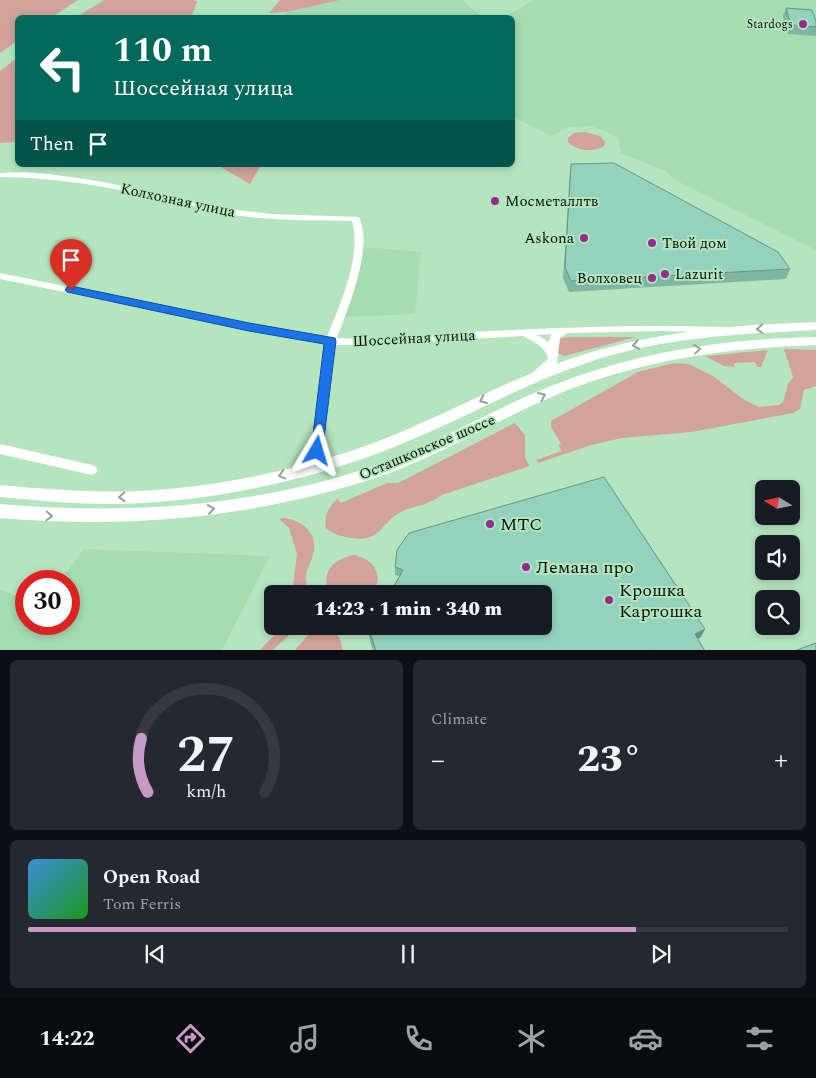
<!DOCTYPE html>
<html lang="en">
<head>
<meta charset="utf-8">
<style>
	body { margin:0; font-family:Spectral,serif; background:#242831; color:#f1f3f6; height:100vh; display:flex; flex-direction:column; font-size:19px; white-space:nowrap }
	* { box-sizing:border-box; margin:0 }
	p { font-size:16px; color:#9ea1a6 }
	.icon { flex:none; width:28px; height:28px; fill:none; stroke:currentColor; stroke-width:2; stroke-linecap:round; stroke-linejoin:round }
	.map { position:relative; height:650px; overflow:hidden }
	.side { display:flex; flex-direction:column; gap:10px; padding:10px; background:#0d0f14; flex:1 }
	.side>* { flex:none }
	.top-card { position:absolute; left:15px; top:15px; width:500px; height:152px; border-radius:8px; box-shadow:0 2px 8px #0003; background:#00695c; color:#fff; overflow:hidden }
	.needle { width:32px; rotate:280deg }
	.tools { position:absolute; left:755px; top:480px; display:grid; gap:10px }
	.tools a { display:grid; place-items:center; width:45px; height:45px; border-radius:8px; background:#171b24; box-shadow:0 2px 8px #0003; font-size:25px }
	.speed { position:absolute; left:15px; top:570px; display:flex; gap:10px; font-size:25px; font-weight:700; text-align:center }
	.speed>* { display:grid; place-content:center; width:65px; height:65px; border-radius:50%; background:#171b24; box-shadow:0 2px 8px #0003; line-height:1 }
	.speed .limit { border:8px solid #d22; background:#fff; color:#111 }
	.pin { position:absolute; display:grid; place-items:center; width:42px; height:42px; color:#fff; margin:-51px -21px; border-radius:50% 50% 50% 0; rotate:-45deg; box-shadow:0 0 5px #0007 }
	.pin .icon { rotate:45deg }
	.me { position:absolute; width:55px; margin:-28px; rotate:7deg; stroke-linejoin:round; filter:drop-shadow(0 0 4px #0008) }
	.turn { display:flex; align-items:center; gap:18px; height:105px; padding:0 15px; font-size:22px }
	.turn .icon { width:65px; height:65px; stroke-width:2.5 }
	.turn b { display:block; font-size:35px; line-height:42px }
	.then { display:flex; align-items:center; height:48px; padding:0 15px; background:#0003; gap:10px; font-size:19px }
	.big { font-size:38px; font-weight:800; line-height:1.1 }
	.side .card { flex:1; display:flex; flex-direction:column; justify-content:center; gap:8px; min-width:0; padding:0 18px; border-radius:8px; background:#242831 }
	.side .dial { align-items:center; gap:0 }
	.dial svg { height:130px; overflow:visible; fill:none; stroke:#363941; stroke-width:7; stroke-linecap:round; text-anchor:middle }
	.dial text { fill:#f1f3f6; stroke:none }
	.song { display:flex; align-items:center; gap:15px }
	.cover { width:60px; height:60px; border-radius:8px; background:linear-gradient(135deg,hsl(210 70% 55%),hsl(120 70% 35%)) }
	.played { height:5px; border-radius:2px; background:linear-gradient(90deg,#c899c7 80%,#363941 80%) }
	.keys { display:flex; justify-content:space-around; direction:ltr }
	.heat { display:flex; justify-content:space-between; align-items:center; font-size:28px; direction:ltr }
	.side .tiles { flex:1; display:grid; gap:10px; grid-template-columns:1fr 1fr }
	.card:last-child { grid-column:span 2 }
	.trip { position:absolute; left:264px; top:585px; width:288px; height:50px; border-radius:8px; background:#171b24; box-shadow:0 2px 8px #0003; font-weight:800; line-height:50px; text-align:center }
	.menu { display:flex; height:80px; justify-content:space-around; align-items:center; background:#090b0e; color:#9ea1a6 }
	.menu .icon { width:35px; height:35px }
	.menu .current { color:#c899c7 }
	.menu b { font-size:22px; color:#f1f3f6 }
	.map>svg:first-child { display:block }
</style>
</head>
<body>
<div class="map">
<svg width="816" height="651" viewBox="0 0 816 651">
	<rect width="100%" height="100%" fill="#b5e5bf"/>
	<path fill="#a5dcb1" d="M340 0H462L482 17 286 18 284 14H286V12Z
		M534 0H816V250L675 180 667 172 621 153 618 138 603 130 590 126 569 127 552 136 513 117 512 18H502Z
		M364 247 421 252 415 314 345 317Z
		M84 549 270 556 222 650H0V590L26 599V624H69V581H60Z"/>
	<path fill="#d2a39a" d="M0 0H78L52 17 18 18 17 41 0 53Z
		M104 0H194L197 2 191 17H77Z
		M280 0H340L286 12 269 13Z
		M17 58V142L0 143V71Z
		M585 132 600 136 605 142 604 146C593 153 577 151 568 142V138L574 133Z
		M217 165H261L250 184Z
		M572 337H636L564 356 558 353 557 342 561 338Z
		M784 349 816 350V386L804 390 800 409 793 413 692 432 622 438 591 445 538 463 536 460 562 451 558 445 561 444 551 427V421L638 372 674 363 689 364 713 376 743 399 759 407 779 405 783 402 788 384 793 377Z
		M768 350 761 367H757L755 362 734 363 735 367 724 366 705 356Z
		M515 423 525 435V458L530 466 442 495C428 505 418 505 403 511 380 521 383 543 351 538 341 536 334 535 326 528 324 515 328 508 337 499L341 503 387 483H398Z
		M284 518C303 520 319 534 313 555 311 562 308 567 306 574 305 580 307 587 308 594H292L297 554 289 528 279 519Z
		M354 555C374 559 386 576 371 594H331C318 574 334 558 354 555Z
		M283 626H299L273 650H260Z
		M316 626H330L339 637 343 650H295Z"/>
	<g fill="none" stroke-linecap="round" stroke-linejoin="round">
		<path fill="#fff" fill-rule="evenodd" d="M25 172 49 174 98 181 237 210 271 214 359 217C374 247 348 308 337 338L363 339C484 331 604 323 725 327L730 330 725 333 663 331 568 333 560 338 557 363C550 368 542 379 532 377L531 374 548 359C546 346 533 342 523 336L363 345H336L323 451 321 454 317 456 313 454 311 451 326 344 291 338 0 279V273L291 332 327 337C340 305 362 256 352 221 307 220 261 221 216 212 208 210 200 207 191 205 127 191 65 177 0 177V173ZM551 334 549 342 537 335Z
			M0 444 92 465 96 467 98 470 96 473 92 475 0 454Z"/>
		<path fill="#fff" fill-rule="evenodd" d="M816 322V330C736 334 654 338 578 366 526 384 477 411 427 433 387 451 345 466 303 477 238 494 173 504 106 504 70 504 35 500 0 497V485C46 489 93 493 140 491 206 488 272 475 335 456 417 432 489 386 570 359 649 332 733 325 816 322Z
			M816 337V345C723 348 633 361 547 399 491 423 439 456 381 476 256 518 131 529 0 518V504C127 515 255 507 377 465 433 445 484 414 539 391 630 353 718 339 816 337Z"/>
	</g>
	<path fill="#7eb5a3" d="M786 8 816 21V36L788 34 783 16Z
		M571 164 790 269 786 279 569 292 563 278 570 174Z
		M395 567 701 637 698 639 705 651H373L366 626H542L394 586 400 576 395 575Z"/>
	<path fill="#679484" d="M705 629 701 637 692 642 695 634Z"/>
	<path fill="#93d3bd" stroke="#679484" d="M786 8 812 10 816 21V27L791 25Z
		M614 163 778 252 790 269 571 281 565 267 571 164Z
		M604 477 705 629 695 634 705 651H651V650L649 651H376L368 626H542V594H388L394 586 403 570 395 567 397 550 409 533Z
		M816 643V651H794Z"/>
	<defs><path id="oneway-chevron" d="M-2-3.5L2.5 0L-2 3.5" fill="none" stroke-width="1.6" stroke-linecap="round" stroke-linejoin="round" transform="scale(1.25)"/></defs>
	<g stroke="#999f9b">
		<use href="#oneway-chevron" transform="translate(760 329) rotate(177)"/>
		<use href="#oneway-chevron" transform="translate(636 345) rotate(169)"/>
		<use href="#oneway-chevron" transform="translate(697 349) rotate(-7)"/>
		<use href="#oneway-chevron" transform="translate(542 396) rotate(-24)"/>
		<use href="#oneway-chevron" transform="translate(483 400) rotate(155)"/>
		<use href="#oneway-chevron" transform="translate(282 475) rotate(165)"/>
		<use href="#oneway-chevron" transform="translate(122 497) rotate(177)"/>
		<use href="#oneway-chevron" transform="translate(211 509) rotate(-8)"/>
		<use href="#oneway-chevron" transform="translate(49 516) rotate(3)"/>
	</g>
	<path fill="#1a73e8" stroke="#114b97" d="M71 286 249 323 335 338 336 341 322 455 317 456 313 455 311 451 324 344 249 331 67 292 65 290 67 287Z"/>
	<g fill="#952b8e" stroke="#b5e5bf" stroke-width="2">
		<circle cx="803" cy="24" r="5"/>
		<circle cx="495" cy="201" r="5"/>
		<circle cx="584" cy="238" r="5"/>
		<circle cx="652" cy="243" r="5"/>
		<circle cx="665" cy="274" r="5"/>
		<circle cx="652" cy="278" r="5"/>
		<circle cx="490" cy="524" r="5"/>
		<circle cx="526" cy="567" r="5"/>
		<circle cx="609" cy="600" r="5"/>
	</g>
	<g text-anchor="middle" stroke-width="4" stroke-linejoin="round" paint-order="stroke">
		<g font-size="12" fill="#011005" stroke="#b5e5bf" text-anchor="end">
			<text x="793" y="28">Stardogs</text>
		</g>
		<g font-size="15" fill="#011005" stroke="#b5e5bf">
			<text transform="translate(178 200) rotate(12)" y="5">Колхозная улица</text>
			<text transform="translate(414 338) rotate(-3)" y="5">Шоссейная улица</text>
			<text transform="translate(427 447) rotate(-23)" y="5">Осташковское шоссе</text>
		</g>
		<g font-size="15" fill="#011005" stroke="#b5e5bf" text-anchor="start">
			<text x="505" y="206">Мосметаллтв</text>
			<text x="574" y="243" text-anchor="end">Askona</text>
			<text x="662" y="248">Твой дом</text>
			<text x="675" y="279">Lazurit</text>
			<text x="642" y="283" text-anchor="end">Волховец</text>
		</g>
		<g font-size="18" fill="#011005" stroke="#b5e5bf" text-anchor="start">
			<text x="500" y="530">МТС</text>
			<text x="536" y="573">Лемана про</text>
			<text x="619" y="596">Крошка<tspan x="619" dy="21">Картошка</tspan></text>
		</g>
	</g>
</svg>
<div class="tools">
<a><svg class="needle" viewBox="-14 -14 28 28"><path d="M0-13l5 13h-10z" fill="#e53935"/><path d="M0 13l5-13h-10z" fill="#9ea1a6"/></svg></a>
<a><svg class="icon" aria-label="sound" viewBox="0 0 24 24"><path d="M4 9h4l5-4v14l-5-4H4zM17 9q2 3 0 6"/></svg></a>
<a><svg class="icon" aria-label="search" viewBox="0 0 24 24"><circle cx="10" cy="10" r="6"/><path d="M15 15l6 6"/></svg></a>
</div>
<div class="speed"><div class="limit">30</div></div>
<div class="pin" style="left:71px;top:290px;background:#d93025"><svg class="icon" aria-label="arrive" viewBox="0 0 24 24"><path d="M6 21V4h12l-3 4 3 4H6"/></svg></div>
<svg class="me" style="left:317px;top:451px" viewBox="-20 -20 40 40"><path d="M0-17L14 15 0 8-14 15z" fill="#1a73e8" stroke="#fff" stroke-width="4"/></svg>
<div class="trip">14:23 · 1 min · 340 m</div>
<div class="top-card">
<div class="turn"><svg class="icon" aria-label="left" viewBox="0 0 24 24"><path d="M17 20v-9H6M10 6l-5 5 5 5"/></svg><div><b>110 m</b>Шоссейная улица</div></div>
<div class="then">Then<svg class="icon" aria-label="arrive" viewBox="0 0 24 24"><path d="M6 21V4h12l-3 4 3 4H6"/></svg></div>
</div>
</div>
<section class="side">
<div class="tiles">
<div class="card dial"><svg viewBox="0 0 100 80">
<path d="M14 69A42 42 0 1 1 86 69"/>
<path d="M14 69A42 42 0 0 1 10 36" stroke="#c899c7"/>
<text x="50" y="56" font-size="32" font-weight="700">27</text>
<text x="50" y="72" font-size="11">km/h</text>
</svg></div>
<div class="card"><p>Climate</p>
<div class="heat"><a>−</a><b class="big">23°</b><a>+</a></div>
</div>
<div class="card">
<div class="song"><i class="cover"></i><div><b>Open Road</b><p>Tom Ferris</p></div></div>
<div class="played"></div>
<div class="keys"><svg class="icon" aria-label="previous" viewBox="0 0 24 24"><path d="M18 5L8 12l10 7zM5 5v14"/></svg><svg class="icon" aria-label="pause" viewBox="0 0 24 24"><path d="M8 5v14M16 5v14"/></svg><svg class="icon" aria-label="next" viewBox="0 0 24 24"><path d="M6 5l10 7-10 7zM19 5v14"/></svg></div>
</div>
</div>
</section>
<nav class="menu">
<b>14:22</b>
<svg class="icon current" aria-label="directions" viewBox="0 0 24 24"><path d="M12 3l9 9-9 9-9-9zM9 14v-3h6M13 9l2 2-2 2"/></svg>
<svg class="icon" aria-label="music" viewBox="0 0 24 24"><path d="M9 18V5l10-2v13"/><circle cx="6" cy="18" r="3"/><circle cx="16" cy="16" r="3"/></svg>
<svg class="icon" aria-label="phone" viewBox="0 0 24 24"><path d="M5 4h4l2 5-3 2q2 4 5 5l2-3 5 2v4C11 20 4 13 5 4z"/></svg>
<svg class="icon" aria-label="climate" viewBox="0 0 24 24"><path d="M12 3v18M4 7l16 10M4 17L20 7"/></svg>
<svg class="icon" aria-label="car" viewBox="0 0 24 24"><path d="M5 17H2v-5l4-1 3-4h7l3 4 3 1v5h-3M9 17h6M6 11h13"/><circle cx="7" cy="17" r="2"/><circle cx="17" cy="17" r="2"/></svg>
<svg class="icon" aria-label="filters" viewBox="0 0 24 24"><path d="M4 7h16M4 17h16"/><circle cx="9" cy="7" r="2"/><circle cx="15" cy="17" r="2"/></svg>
</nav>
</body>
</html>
